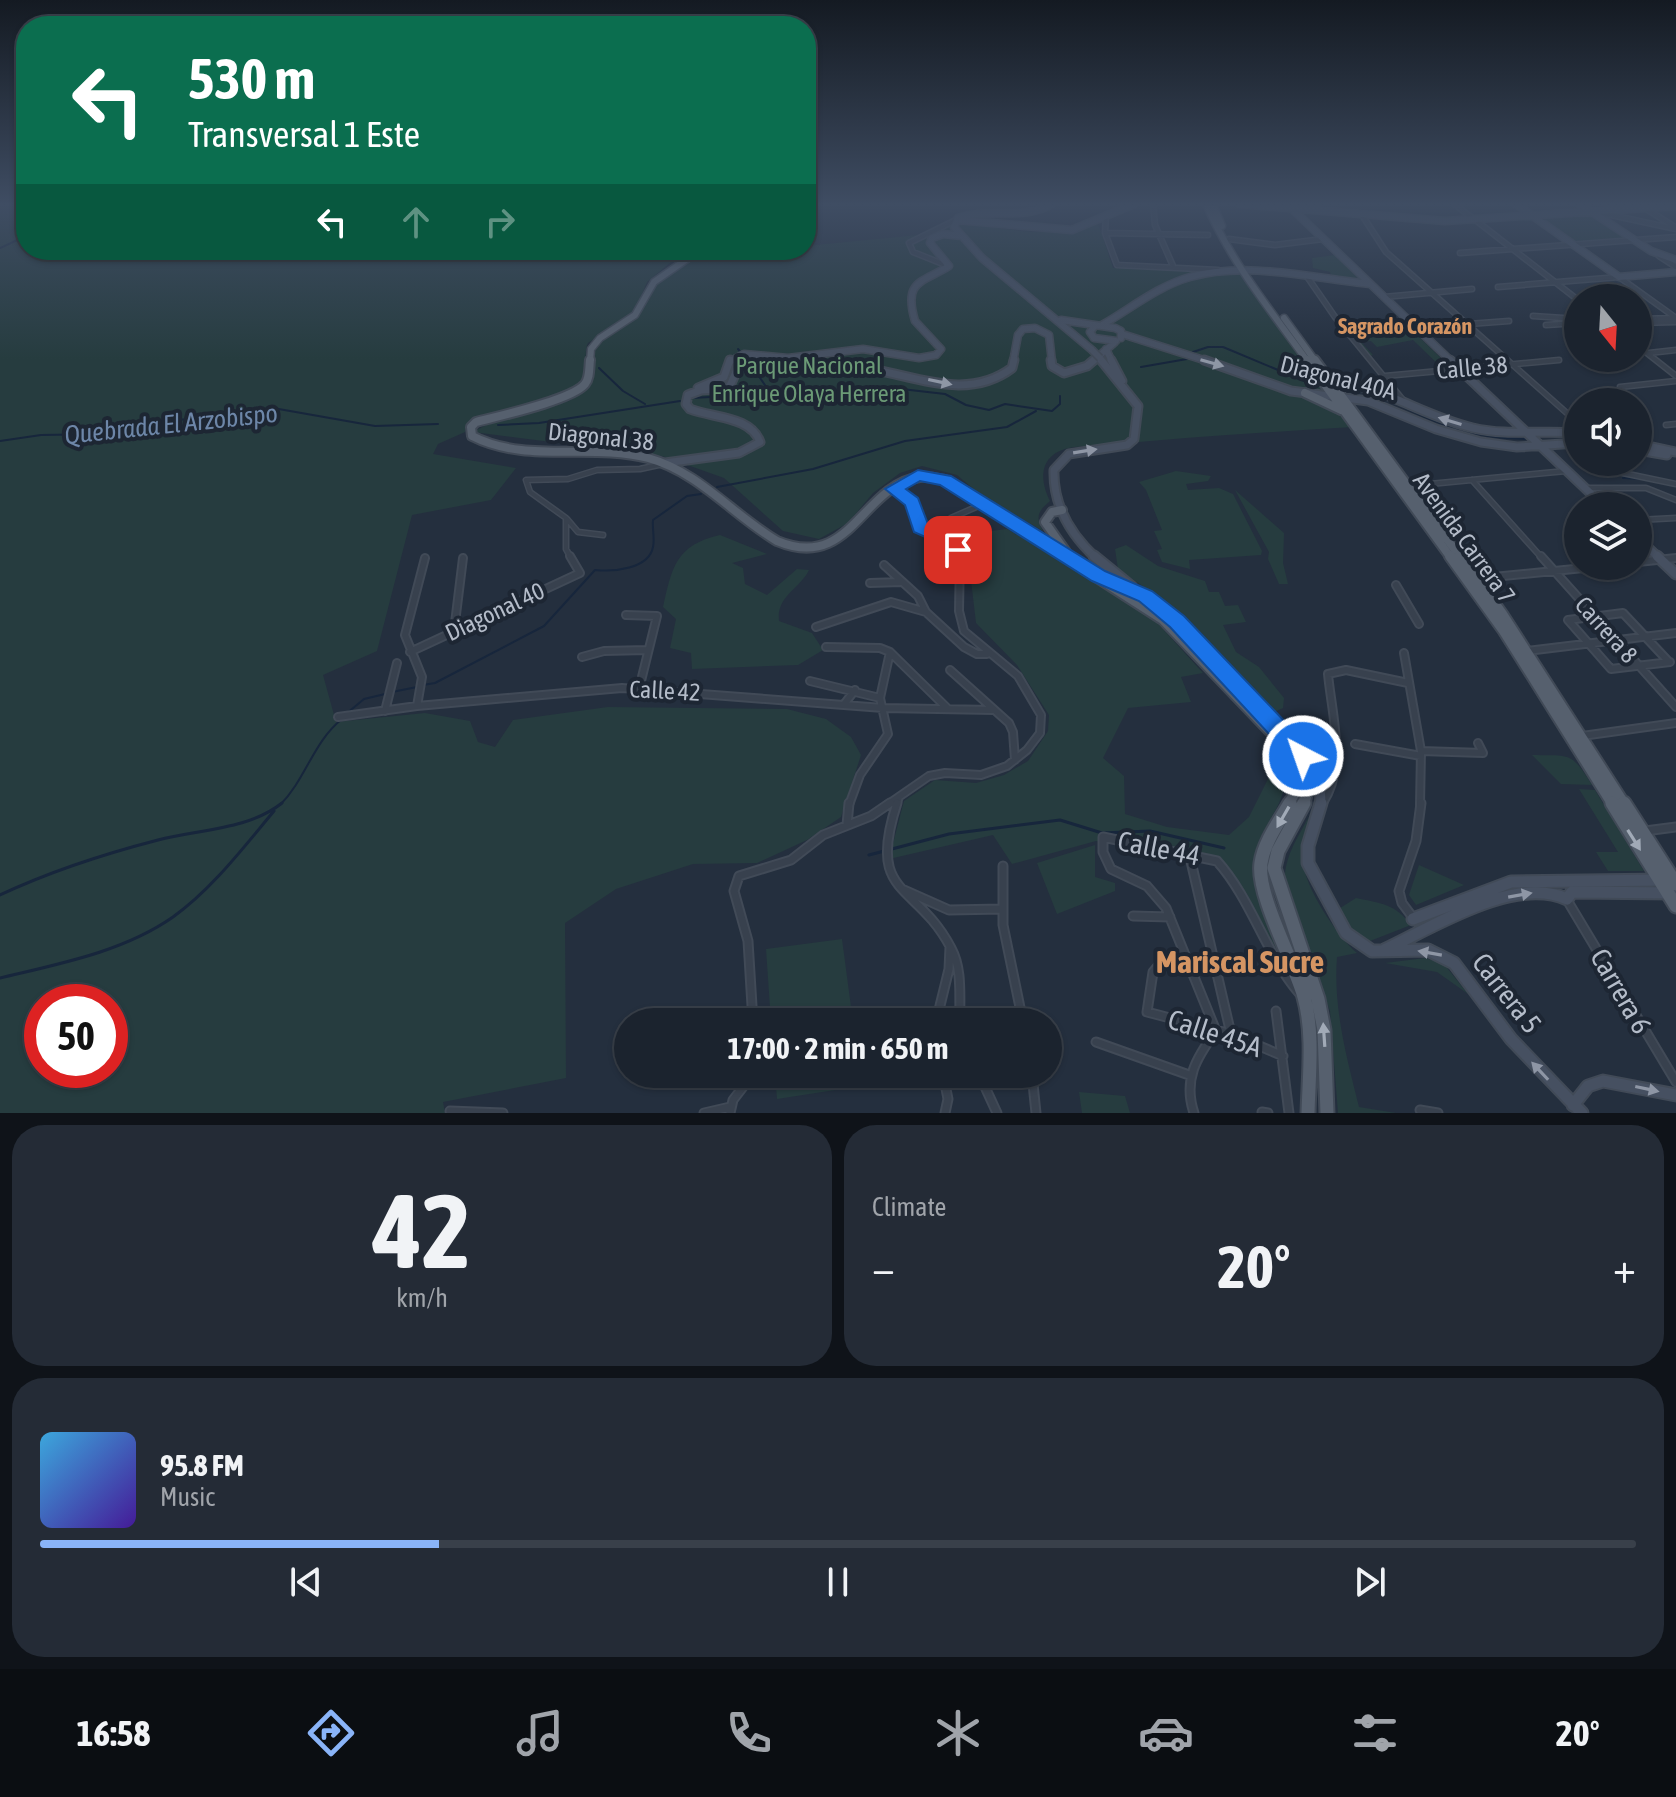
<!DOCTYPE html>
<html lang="en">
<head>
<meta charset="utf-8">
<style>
	body { margin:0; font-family:"Asap Condensed",sans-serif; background:#242b36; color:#f1f3f6; height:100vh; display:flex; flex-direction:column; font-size:30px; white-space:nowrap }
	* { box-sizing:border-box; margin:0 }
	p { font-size:26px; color:#a0a4aa }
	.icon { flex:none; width:44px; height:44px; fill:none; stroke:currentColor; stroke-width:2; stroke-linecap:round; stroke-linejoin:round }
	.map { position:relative; height:1113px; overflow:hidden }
	.details { display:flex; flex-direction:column; gap:12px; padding:12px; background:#0f1319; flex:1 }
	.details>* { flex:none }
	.banner { position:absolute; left:16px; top:16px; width:800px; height:244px; border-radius:32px; box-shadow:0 2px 6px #0004,0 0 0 2px #39404a; background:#0b6e4f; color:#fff; overflow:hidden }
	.needle { width:52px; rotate:162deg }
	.tools { position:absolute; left:1564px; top:284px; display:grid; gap:16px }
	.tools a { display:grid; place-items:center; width:88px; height:88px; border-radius:50%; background:#1b232e; box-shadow:0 2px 6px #0004,0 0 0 2px #39404a; font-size:40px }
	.speed { position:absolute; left:24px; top:984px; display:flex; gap:16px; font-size:40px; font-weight:700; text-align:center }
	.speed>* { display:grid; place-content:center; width:104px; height:104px; border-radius:50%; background:#1b232e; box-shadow:0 2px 6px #0004,0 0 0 2px #39404a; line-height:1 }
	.speed .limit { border:12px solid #d22; background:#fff; color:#111 }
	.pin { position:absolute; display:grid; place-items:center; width:68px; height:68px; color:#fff; margin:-34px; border-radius:16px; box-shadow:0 4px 12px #0006 }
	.me { position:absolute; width:88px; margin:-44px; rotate:319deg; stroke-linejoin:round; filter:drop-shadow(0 0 6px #0008) }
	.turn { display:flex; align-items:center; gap:28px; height:168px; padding:0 40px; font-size:36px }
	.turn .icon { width:104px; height:104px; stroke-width:2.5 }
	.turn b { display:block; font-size:56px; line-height:68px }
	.lanes { display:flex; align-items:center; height:76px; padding:0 40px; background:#0003; justify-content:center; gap:40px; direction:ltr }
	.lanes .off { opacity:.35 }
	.big { font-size:60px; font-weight:700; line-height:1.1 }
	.details .tile { flex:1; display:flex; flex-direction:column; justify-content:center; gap:12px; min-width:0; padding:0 28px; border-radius:32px; background:#242b36 }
	.details .dial { align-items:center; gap:0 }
	.dial b { font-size:104px; line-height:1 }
	.song { display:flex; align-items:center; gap:24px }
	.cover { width:96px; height:96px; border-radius:12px; background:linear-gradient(135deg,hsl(200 70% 55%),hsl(260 70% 35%)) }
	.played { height:8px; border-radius:4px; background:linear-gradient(90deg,#8ab4f8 25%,#39404a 25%) }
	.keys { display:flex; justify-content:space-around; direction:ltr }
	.heat { display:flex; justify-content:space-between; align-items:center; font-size:44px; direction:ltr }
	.details .tiles { flex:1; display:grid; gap:12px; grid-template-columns:1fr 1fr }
	.tile:last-child { grid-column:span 2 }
	.trip { position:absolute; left:614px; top:1008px; width:448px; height:80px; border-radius:40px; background:#1b232e; box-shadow:0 2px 6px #0004,0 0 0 2px #39404a; font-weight:700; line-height:80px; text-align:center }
	.tabs { display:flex; height:128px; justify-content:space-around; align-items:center; background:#0b0e12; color:#a0a4aa }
	.tabs .icon { width:56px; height:56px }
	.tabs .selected { color:#8ab4f8 }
	.tabs b { font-size:36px; color:#f1f3f6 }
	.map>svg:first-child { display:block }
</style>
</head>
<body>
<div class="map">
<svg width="1676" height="1113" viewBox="0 0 1676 1113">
	<rect width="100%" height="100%" fill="#242f3e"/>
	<path fill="#263c3f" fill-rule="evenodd" d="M0 204H26V250H693L671 262 647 282 634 314 588 343C583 354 589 369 581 380 569 399 502 410 479 417L468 424 465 432 438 444 433 454 516 468 491 500 412 515 377 651 323 675 336 722 425 713 470 721 478 742 495 747 513 720 608 707 787 709 826 719 851 737 861 755 841 817 807 840 757 863 693 864 616 889 565 923 566 1078 443 1102 445 1113H0ZM42 1002H110V1070H42Z
		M1593 216 1626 239 1574 242 1543 219Z
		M949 222C996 226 1052 242 1098 223L1113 268H1198L1204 276 1240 274 1353 427C1270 432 1188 437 1106 445 1089 447 1067 444 1053 455 1038 467 1043 487 1050 501 1038 511 1035 517 1043 531L983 497 957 475 922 466 900 473 873 493 848 523 819 539 783 531 724 478 662 456 473 432 501 417 569 401 589 388 596 346 626 324 653 284 693 256 806 250V246L928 234Z
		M1335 255 1357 277 1356 279 1332 278 1330 272 1313 268 1312 258Z
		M1414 332 1449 366 1441 367 1413 340 1377 347 1371 341 1361 342 1373 355 1370 356 1354 337Z
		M1176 471 1211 476 1208 481 1186 484 1188 490 1219 488 1233 494 1262 551 1261 555 1189 560 1190 569 1162 562 1157 550 1162 549 1154 531 1162 530 1146 490 1139 482Z
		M1235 490 1284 533 1283 563 1288 584H1279L1268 559 1269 552Z
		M1007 529 1095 579 1154 619 1203 673 1181 677 1191 702 1128 708 1103 758 1124 776 1125 814 1167 827 1229 835 1249 817 1273 769 1286 772C1286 801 1270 816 1259 841 1243 878 1275 932 1288 967L1276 953 1247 894 1219 860 1096 841 1012 864 993 835 889 859 904 801 935 780 976 783 1004 775 1028 761 1048 731 1049 715 1017 665 976 623 968 555 952 536Z
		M720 535 767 554 732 563 743 568 745 584 767 595 797 569 809 570C800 589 776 596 779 621L812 633 823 650 798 665 692 669 691 653 670 648 676 619 663 607C672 567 676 545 720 535Z
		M1126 545 1158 566 1205 581 1209 592H1219L1225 606 1238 605 1246 622 1223 625 1236 652 1259 667 1284 698 1283 708 1272 713 1164 601 1118 569 1115 549Z
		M1532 755C1570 756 1571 751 1592 785L1561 784Z
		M1579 789 1595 790 1644 871H1608L1596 852H1618Z
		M1311 813C1307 829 1302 845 1303 862 1305 888 1337 936 1357 953L1337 957C1333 1009 1347 1058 1359 1107L1396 1113H1338L1330 1011 1286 892C1280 862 1297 839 1311 813Z
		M1095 845V877L1115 883V891L1057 914 1037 863Z
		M1419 865 1464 885 1416 905 1409 895Z
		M1356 898C1380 903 1396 904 1411 925L1370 941C1353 934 1346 925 1337 910Z
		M842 939 853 1022H771L766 949Z
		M1425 958 1444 964 1468 994 1437 972 1385 963Z
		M775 1074H860L861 1086 777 1099Z
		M1079 1092 1125 1096 1130 1113H1082Z"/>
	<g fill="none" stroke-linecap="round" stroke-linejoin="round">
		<path stroke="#17263c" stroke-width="2" d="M0 248 26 236
			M568 250 569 256
			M738 349 747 360
			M1193 352 1208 347H1223L1309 383
			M752 366 771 394
			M1141 367 1187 359
			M599 368 623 391 645 404
			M691 398 771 394 846 400 884 387 945 394 966 405 989 410 1005 404 1052 411 1060 404V396
			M1389 400C1432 422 1476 439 1525 439
			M498 425 539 423 680 401
			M0 441 41 435 105 434 168 420 227 418 273 408 375 426 438 424
			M1566 447 1578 454
			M1591 462 1614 474
			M1623 478 1642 479
			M717 487 813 469 905 441 1007 427 1036 411
			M423 685 435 683 544 626 595 570C613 572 649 569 653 547 655 538 652 529 653 520L687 496 701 494
			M392 692 417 687
			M346 714 364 699 385 694
			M280 805C306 779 313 742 342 719"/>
		<path stroke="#17263c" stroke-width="3" d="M869 855 949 834 1060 820 1102 833 1150 831 1224 848
			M0 895C51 871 104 854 158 840 199 829 248 830 282 803
			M0 978C58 964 123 952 173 917 212 889 243 848 274 811"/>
		<g stroke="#414a57" stroke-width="7">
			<path id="street-far2" d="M1153 204 1155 225 1173 266
				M1454 204 1475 220
				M1648 210 1675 227
				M1602 213 1676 229
				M1106 215 1105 233 1117 265 1218 270
				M1362 215 1386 252 1578 423
				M1478 222 1578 300
				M1105 233 1208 235
				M1229 239 1275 245 1323 239
				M1460 253 1676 237
				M1659 256 1676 267
				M948 266 913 252 909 243 956 220
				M1308 278 1335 317 1403 400
				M1498 287 1619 277 1676 318
				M1384 297 1472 289
				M1533 316 1578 319
				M1638 319 1676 318
				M1638 323 1676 322
				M1546 325 1578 323
				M1348 333 1509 321
				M1638 346 1676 376
				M1649 353 1676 350
				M1385 376 1559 360
				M1620 387 1676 381
				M1666 425 1676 424
				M1618 472 1676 484
				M1472 480 1542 558
				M1409 486 1566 471
				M1586 488H1646L1676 500
				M894 489 912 502 921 528 952 545 960 558
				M951 518 983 504
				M567 519 578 532 603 535
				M1638 520 1676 518
				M571 558 566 549V518L530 492 526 480 568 479 597 470 640 469 663 464"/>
		</g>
		<g stroke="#414a57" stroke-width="10">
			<path id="street-far1" d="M1541 556 1676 707
				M1638 562 1676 558
				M884 565 918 596 926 612 964 647 977 654H987
				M1493 577 1604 566
				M870 583 901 582
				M1396 585 1419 624
				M626 615 657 616 639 689
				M1568 620 1611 669 1670 662
				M1568 620 1623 613 1669 662
				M816 627 891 602 926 612
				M454 631 463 558
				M826 647 880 648 890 652 947 708
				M1527 651 1676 633
				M410 652 580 573 570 556
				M1404 653 1421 751 1420 805
				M582 657 604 651 647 650
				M950 670 1009 723 1013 732 1015 760
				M810 681 880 698
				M845 703 855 690
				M417 706 422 677 405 635 425 558
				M385 711 397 663
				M338 717 417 706 622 688 883 708 993 710
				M1582 736 1676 723
				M1355 744 1421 756
				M1421 751 1483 753 1478 743
				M1323 803C1347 766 1332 716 1328 674L1346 670 1408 683
				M849 805 860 775 888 734 880 698 890 652
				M887 805 929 776 945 773 981 775 1007 766 1027 750 1040 733 1041 715 1018 676 964 631 959 611 960 556
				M896 805 899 797"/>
		</g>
		<g stroke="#414a57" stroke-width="11">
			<path id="street" d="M897 803C866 898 916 881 951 948 963 970 959 998 960 1022
				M847 825 849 803
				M1645 831 1676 827
				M1189 853 1231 1034
				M1003 866V925L1023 1022
				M904 890 949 910 1002 909
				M1567 900 1676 1082
				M1133 916 1170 917
				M1414 919 1402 903 1399 891 1416 841 1421 803
				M1163 960 1153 972 1147 1012 1231 1034 1283 1056
				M1276 1011 1289 1113
				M753 1022 748 941 734 891 739 876 791 860 823 835 871 816 890 803
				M936 1022 949 969 950 947
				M1096 1042 1189 1075
				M943 1074 948 1099 945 1113
				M979 1074 997 1113
				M1032 1074 1036 1113
				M1420 1110 1438 1113
				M450 1111 503 1113
				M1262 1112 1268 1113
				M704 1113 730 1107
				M730 1113 733 1100 753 1074
				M1194 1113C1183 1080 1196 1058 1216 1031L1166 908 1147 886 1111 869 1103 852V837L1217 861C1252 900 1265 953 1299 993"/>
		</g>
		<g stroke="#414a57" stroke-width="9">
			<path id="secondary-far3" d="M1052 204C1024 221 988 207 958 218L954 227 982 258 1092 350
				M1240 204 1445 221 1676 206
				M1287 204 1452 362
				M1516 204 1619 277 1676 272
				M1580 204 1651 251 1676 260
				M957 220 1072 230 1134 204
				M1061 320 1115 328 1121 331V338
				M1102 325C1130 309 1158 286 1190 277 1248 261 1311 278 1370 284
				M1094 327 1090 332 1094 338 1116 341
				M1122 334 1210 362
				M1106 349 1112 362
				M1100 358 1103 362
				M729 362 744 354 788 358 863 349 919 358 936 355 941 349 915 321C903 280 922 283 949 266L930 243 932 238 943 234 962 236
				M747 362H758
				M1013 362 1018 335 1023 329 1035 328 1049 335 1052 362
				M1092 362 1115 342"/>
		</g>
		<g stroke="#414a57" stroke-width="11">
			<path id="secondary-far2" d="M1051 360 1052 366 1064 373 1087 366 1094 360
				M1111 360 1122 381
				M1204 360 1291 391 1368 401 1436 429 1481 442 1517 447 1578 443
				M1450 360 1604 506
				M1327 380C1380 384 1422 416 1473 428 1507 436 1543 430 1578 433
				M698 388 724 377 730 360
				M688 395 701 390 729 388 739 365C757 357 769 368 787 369 810 370 833 364 856 367 909 372 964 404 1012 368L1014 360
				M1638 444 1676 452
				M1638 450 1667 455
				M665 463 739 453 760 442C751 416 713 418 690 409L686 404 688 395
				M1638 538 1659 558
				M1096 558C1070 534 1053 506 1054 470L1069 454 1127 445 1134 439 1138 406 1101 360"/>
		</g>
		<g stroke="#414a57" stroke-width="13">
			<path id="secondary-far1" d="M1094 556 1132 587
				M1657 556 1676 574
				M1302 754C1312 769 1324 787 1320 805"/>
		</g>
		<g stroke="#414a57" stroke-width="15">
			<path id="secondary" d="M1321 803 1308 846V863L1346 933 1372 951 1428 950 1454 963 1511 1039 1582 1113
				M1413 919 1511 882 1663 880
				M1384 950C1433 927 1514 875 1567 899L1572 892 1676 893
				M1573 1105 1588 1086 1603 1081 1676 1095"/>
		</g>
		<g stroke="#414a57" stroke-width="9">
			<path id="primary-far3" d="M1206 204C1231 262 1271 311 1308 362
				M1213 204 1222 226
				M1284 318 1316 362
				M590 362 591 349 600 338 635 315 654 282 700 250"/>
		</g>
		<g stroke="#414a57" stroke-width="12">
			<path id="primary-far2" d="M590 360C589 368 590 378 585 384 572 400 499 416 476 422L471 427 472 436C527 464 590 443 648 458 699 472 733 515 777 541 851 572 861 486 920 477 928 476 937 479 945 480L1068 558
				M1307 360 1451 558
				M1315 360 1461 558
				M1305 393 1341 410
				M1062 510 1052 512 1045 522 1066 552"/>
		</g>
		<g stroke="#414a57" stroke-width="14">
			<path id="primary-far1" d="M1065 556 1163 619 1275 736 1292 760 1296 791 1288 805
				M1450 556 1504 631 1613 805
				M1460 556 1502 614 1625 805
				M1122 586C1180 610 1242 690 1287 737 1301 757 1315 781 1303 805"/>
		</g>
		<g stroke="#414a57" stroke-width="17">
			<path id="primary" d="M1290 803C1279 822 1264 842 1261 863 1256 894 1295 964 1304 997 1314 1033 1309 1076 1308 1113
				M1304 803 1278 851 1274 868 1318 999 1324 1030 1327 1113
				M1612 803 1676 906
				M1624 803 1676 884"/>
		</g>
		<use href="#street-far2" stroke="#38414e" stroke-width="4"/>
		<use href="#street-far1" stroke="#38414e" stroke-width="6"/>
		<use href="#street" stroke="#38414e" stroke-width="7"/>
		<use href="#secondary-far3" stroke="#465061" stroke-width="6"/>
		<use href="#secondary-far2" stroke="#465061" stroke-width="7"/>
		<use href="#secondary-far1" stroke="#465061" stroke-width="9"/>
		<use href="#secondary" stroke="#465061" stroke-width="11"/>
		<use href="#primary-far3" stroke="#56606e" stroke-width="6"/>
		<use href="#primary-far2" stroke="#56606e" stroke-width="8"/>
		<use href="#primary-far1" stroke="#56606e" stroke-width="10"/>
		<use href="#primary" stroke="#56606e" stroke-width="13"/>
		<g stroke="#414a57" stroke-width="9" stroke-linecap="butt">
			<path id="secondary-bridge" d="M1092 350 1100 358"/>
		</g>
		<use href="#secondary-bridge" stroke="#465061" stroke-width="6"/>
	</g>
	<defs><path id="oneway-solid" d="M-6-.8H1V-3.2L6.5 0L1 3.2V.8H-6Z" transform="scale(2)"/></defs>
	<g fill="#8e96a5">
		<use href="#oneway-solid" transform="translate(1212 363) rotate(16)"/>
		<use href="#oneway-solid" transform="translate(940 382) rotate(12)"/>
		<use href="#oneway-solid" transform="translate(1450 421) rotate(-163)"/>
		<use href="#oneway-solid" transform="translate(1085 451) rotate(-9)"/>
		<use href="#oneway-solid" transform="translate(1520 895) rotate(-10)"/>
		<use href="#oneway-solid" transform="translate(1430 953) rotate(-170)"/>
		<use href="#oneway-solid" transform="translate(1540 1071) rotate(-133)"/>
		<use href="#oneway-solid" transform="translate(1647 1089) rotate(12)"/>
	</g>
	<g fill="#a1aab7">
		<use href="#oneway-solid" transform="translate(1283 817) rotate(120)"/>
		<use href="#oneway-solid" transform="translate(1634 840) rotate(58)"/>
		<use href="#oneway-solid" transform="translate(1324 1035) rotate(-94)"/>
	</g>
	<linearGradient id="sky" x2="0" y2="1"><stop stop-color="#141a22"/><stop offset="0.57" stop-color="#3f4d63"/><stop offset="1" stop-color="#3f4d63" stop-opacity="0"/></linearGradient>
	<rect width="1676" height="359" fill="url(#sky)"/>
	<path fill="#1a73e8" stroke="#114b97" stroke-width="2" d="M918 470 951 476 1105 571 1152 591 1184 616 1311 749 1314 756 1311 762 1303 765 1295 762 1170 627 1139 601 1092 581 940 485 920 481 906 489 918 498 928 524 953 535 967 550 964 554H951L941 544 914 532 905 505 885 489Z"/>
	<g text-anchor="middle" stroke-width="8" stroke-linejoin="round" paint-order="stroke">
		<g font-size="22" font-weight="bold" fill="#d59563" stroke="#1d2633">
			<text x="1405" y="334">Sagrado Corazón</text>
		</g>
		<g font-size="24" fill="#6b9a76" stroke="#1d2633">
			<text x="809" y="374">Parque Nacional<tspan x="809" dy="28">Enrique Olaya Herrera</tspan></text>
		</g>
		<g font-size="24" fill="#b4bcc9" stroke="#1d2633">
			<text transform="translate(1472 368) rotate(-5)" y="8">Calle 38</text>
			<text transform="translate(1338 378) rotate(14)" y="8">Diagonal 40A</text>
			<text transform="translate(601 437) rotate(6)" y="8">Diagonal 38</text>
			<text transform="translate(1464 538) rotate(54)" y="8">Avenida Carrera 7</text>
			<text transform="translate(495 612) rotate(-25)" y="8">Diagonal 40</text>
			<text transform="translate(1606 630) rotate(48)" y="8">Carrera 8</text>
			<text transform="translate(665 691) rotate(3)" y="8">Calle 42</text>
		</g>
		<g font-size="26" font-style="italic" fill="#6d86a8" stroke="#1d2633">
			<text transform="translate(171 424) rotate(-6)" y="9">Quebrada El Arzobispo</text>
		</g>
		<g font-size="28" fill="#b4bcc9" stroke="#1d2633">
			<text transform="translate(1159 848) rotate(11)" y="10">Calle 44</text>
			<text transform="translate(1621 991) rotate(60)" y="10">Carrera 6</text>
			<text transform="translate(1507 993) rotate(52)" y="10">Carrera 5</text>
			<text transform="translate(1215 1033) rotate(18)" y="10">Calle 45A</text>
		</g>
		<g font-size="32" font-weight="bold" fill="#d59563" stroke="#1d2633">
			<text x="1240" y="973">Mariscal Sucre</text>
		</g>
	</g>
</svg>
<div class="tools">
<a><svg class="needle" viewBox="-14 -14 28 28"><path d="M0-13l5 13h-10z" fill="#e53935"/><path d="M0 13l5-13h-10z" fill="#a0a4aa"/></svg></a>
<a><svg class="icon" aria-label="sound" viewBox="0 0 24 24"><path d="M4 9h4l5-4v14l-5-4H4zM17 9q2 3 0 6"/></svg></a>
<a><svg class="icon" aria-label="layers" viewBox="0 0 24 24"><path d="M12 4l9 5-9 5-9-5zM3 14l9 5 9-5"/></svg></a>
</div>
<div class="speed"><div class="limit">50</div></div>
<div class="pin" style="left:958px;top:550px;background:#d93025"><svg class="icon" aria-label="arrive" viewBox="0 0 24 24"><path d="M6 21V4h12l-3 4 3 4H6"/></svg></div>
<svg class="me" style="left:1303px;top:756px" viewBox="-20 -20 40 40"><circle r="17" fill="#1a73e8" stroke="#fff" stroke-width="3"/><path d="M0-11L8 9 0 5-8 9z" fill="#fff"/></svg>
<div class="trip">17:00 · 2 min · 650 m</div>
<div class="banner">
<div class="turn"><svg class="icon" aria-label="left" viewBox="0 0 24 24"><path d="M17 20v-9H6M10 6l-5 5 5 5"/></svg><div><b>530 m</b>Transversal 1 Este</div></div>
<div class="lanes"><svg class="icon" aria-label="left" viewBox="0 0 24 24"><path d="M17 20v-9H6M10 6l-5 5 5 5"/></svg><svg class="icon off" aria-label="ahead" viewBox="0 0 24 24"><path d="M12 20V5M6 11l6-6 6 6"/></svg><svg class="icon off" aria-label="right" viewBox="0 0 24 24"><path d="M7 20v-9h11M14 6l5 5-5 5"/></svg></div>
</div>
</div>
<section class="details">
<div class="tiles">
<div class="tile dial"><b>42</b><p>km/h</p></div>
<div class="tile"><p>Climate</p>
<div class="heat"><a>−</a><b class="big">20°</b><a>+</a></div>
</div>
<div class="tile">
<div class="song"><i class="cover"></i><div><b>95.8 FM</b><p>Music</p></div></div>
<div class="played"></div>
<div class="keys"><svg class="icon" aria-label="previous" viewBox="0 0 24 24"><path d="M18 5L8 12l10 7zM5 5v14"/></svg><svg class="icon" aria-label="pause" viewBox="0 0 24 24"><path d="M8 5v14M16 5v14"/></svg><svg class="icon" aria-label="next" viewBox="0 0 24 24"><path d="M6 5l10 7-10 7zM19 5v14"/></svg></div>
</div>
</div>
</section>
<nav class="tabs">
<b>16:58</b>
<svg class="icon selected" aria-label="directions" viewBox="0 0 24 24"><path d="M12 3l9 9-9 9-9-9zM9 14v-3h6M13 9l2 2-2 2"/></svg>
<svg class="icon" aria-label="music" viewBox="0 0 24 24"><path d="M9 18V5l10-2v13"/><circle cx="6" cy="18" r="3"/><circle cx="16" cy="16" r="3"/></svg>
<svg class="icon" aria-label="phone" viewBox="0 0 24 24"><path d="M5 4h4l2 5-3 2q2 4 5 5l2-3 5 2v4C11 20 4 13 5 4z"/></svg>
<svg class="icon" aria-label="climate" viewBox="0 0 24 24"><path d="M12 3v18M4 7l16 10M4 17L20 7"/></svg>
<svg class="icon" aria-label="car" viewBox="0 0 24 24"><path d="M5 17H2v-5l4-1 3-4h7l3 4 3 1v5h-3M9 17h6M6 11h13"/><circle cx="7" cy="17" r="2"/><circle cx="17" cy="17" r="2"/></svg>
<svg class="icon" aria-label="filters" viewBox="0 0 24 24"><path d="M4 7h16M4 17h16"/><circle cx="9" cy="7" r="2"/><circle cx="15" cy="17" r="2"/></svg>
<b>20°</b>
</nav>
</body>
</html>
